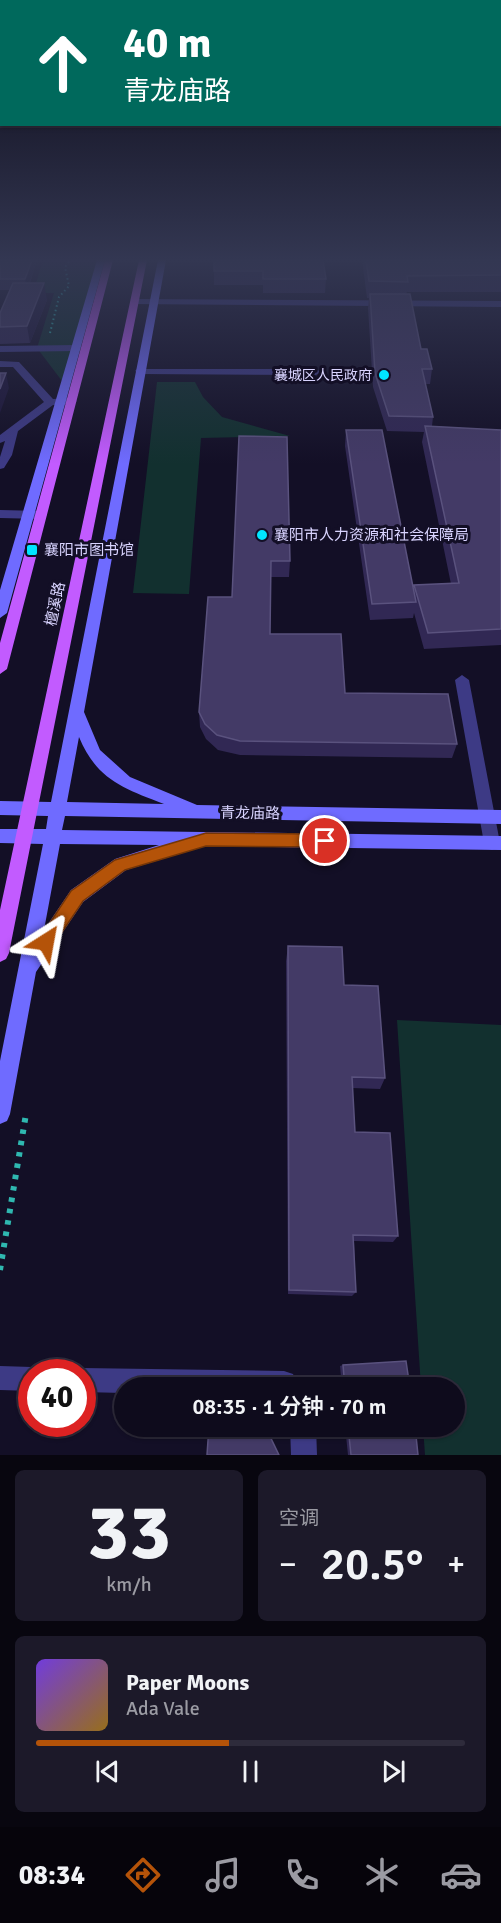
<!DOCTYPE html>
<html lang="zh">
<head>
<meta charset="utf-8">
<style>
	body { margin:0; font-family:Signika,"Noto Sans SC",sans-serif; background:#1c1929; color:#f1f3f6; height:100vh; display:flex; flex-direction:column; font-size:22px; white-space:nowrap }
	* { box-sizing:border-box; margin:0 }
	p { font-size:20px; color:#9b9ba3 }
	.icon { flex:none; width:33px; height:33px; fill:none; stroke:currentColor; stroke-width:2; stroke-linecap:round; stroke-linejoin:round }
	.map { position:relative; height:1455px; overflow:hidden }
	.panel { display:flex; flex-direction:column; gap:15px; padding:15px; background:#08060f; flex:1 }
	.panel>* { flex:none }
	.guide { position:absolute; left:0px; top:0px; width:501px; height:126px; box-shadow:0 2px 4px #0004,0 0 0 2px #2e2b3b; background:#00695c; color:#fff; overflow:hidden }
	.speed { position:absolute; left:18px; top:1359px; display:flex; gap:12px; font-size:30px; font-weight:700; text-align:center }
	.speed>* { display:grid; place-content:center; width:78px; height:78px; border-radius:50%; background:#0e0b1c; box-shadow:0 2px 4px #0004,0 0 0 2px #2e2b3b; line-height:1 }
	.speed .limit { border:9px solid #d22; background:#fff; color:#111 }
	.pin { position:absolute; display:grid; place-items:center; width:51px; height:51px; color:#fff; margin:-26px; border:3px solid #fff; border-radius:50%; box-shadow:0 2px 6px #0007 }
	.me { position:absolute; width:66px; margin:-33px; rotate:34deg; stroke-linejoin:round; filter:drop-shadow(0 0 4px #0008) }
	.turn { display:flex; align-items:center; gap:21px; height:126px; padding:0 24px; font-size:27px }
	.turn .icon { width:78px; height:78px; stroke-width:2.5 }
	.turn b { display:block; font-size:42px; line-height:51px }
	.big { font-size:45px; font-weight:600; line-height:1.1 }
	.panel .widget { flex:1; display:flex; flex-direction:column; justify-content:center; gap:9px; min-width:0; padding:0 21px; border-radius:9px; background:#1c1929 }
	.panel .dial { align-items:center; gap:0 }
	.dial b { font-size:78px; line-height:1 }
	.song { display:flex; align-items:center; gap:18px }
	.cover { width:72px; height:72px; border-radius:9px; background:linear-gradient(135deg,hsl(260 70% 55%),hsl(40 70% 35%)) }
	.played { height:6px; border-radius:3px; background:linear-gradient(90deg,#b45309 45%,#2e2b3b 45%) }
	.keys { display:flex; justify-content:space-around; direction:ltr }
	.heat { display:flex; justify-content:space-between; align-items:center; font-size:33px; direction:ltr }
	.panel .tiles { flex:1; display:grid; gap:15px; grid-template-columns:1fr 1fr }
	.widget:last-child { grid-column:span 2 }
	.trip { position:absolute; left:114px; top:1377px; width:351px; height:60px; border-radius:30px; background:#0e0b1c; box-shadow:0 2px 4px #0004,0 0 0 2px #2e2b3b; font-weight:600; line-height:60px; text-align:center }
	.dock { display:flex; height:96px; justify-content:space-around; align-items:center; background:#06040b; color:#9b9ba3 }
	.dock .icon { width:42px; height:42px }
	.dock .on { color:#b45309 }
	.dock b { font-size:27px; color:#f1f3f6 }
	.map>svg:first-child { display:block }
</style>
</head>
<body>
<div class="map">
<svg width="501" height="1455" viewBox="0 0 501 1455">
	<rect width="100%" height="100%" fill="#130f26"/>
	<path fill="#12302f" d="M43 260H101L65 385 37 348 54 293H33Z
		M157 382H195L203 397 222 417 290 436 201 438 189 594 133 593Z
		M397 1020 501 1025V1455H425L423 1427 454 1426V1388L421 1387Z"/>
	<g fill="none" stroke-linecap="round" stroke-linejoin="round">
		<path stroke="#2fb8b0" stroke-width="2" stroke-dasharray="1.5 3" stroke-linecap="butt" d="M50 333 59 297 69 286 65 267 70 260"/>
		<path stroke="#2fb8b0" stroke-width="6" stroke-dasharray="4.5 7" stroke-linecap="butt" d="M0 1270 26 1114"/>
		<path fill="#3d3a85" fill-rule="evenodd" d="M0 346 76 345 81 348 76 351 0 352Z
			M0 361 19 362 53 399 72 398 77 401 72 404 53 405 18 431 12 455 4 468 0 469V457L5 441 0 443V435L44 402 13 367H0Z
			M137 369H316L321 372 316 375 140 374 135 371Z
			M462 675 469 680 500 843 498 848 492 850 486 848 484 843 455 680Z
			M0 1366 32 1367 42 1372H32V1391L0 1390Z
			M82 1368 284 1371 293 1374 299 1388H124V1393L82 1392V1372H73Z
			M290 1426H316L317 1455H291Z"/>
		<path fill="#3d3a85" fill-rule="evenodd" d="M134 299 501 301V307L131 304V300Z
			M0 510 41 511 47 515 41 519 0 518Z"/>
		<path fill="#6f6bff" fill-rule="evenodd" d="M97 260H105L7 613 0 618V590Z
			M158 260H166L84 712 100 750 130 777 197 805 501 810V824L65 816 62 830 501 836V850L199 846 192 850 126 870 83 902 36 972 10 1114 7 1121 0 1124V1061L43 844 0 843V829H46L48 816 0 815V801L51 802ZM79 737C97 780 123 788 164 804L67 802ZM60 844 159 845 115 859 71 890 44 930Z"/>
		<path fill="#c25bff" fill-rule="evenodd" d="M105 260H113L7 669 0 674V643Z
			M139 260H147L9 953 6 959 0 962V910Z"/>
	</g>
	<path fill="#312854" d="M0 260H37L30 283 47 300 30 343 0 344V313L10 290H0Z
		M214 260 326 279 325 293H263V285H214Z
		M362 260H501V292H407L406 294 421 349 432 369 430 384H425L433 417 432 426 501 430V645L424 649 414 613 413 618 370 620 345 446 346 430 414 589V585L451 584 422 442 424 432 387 431 373 387 368 308 369 298H367Z
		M239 436 290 561 289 577H271L270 634 345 693 457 744 452 758 240 755 218 750 206 739 200 727 199 712 232 597Z
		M288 946 344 985 385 1078 380 1089 352 1088 355 1132 398 1236 393 1242 354 1241 356 1292 352 1296 288 1294 286 961Z
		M343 1365 410 1388H342L340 1366Z
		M345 1426H415L418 1455H348Z"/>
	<path fill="#1d163a" d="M32 260H37L27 290 25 279Z
		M44 283 47 300 30 343 27 326Z
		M6 373 9 388 0 413V389Z"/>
	<path fill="#433a66" stroke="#5a527e" stroke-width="1.5" d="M0 260H32L25 279H0Z
		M214 260H323L326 279H263V271H214Z
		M366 260H501V275L407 276 408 282 369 281Z
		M13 283H44L27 326 0 327V313Z
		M370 294H410L421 349H427L432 369H422L433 417 389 416 375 373Z
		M0 373H6L0 389Z
		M425 426 501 430V629L428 633 414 585 459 583Z
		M346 430H382L416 602 372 604Z
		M239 436 287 437 290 561H271L270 634H341L345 693 448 694 457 744 240 741 217 735 205 724 199 712 208 597H232Z
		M288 946 342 947 344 985 378 986 385 1078 352 1077 355 1132 390 1133 398 1236 353 1235 356 1292 289 1290Z
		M406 1361 410 1388H345L343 1365Z
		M209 1426H265L279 1455H207Z
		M348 1426H415L418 1455H351Z"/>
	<linearGradient id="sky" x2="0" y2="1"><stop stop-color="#0a0815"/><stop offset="0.56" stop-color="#333752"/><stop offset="1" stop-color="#333752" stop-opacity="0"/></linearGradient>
	<rect width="501" height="464" fill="url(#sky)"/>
	<path fill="#b45309" stroke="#753606" stroke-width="1.5" d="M206 833 325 834 332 841 325 847 206 846 125 870 83 901 52 947 46 949 41 947 38 942 41 936 71 891 115 860Z"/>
	<g fill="#00e5ff" stroke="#130f26" stroke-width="2">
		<circle cx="384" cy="375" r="6"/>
		<circle cx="262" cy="535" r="6"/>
		<rect x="26" y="544" width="12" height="12" rx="3"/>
	</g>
	<g text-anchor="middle" stroke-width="6" stroke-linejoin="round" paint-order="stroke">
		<g font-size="14" fill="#d9d4ff" stroke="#130f26" text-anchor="end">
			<text x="372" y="380">襄城区人民政府</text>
		</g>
		<g font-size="15" fill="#d9d4ff" stroke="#130f26" text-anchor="start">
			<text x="274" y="540">襄阳市人力资源和社会保障局</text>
			<text x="44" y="555">襄阳市图书馆</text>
		</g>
		<g font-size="15" fill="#d9d4ff" stroke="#130f26">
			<text transform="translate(55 604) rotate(-78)" y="5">檀溪路</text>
			<text transform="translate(250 813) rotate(1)" y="5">青龙庙路</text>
		</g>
	</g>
</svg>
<div class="speed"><div class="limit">40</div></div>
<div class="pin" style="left:325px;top:841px;background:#d93025"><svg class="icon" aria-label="arrive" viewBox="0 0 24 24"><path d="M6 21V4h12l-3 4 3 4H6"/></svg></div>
<svg class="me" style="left:46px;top:942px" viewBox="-20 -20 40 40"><path d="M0-17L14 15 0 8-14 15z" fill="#b45309" stroke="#fff" stroke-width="4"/></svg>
<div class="trip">08:35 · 1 分钟 · 70 m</div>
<div class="guide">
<div class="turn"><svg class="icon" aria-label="ahead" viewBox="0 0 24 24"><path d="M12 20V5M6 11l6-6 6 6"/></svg><div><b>40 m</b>青龙庙路</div></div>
</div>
</div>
<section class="panel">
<div class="tiles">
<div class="widget dial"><b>33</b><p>km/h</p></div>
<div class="widget"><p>空调</p>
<div class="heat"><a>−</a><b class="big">20.5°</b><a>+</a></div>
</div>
<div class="widget">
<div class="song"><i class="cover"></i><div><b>Paper Moons</b><p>Ada Vale</p></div></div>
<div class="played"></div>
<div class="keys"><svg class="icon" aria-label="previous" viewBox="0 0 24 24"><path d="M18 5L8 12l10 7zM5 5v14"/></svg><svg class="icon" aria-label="pause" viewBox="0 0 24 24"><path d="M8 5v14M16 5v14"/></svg><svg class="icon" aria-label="next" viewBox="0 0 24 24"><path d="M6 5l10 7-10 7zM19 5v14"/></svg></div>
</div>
</div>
</section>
<nav class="dock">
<b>08:34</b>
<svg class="icon on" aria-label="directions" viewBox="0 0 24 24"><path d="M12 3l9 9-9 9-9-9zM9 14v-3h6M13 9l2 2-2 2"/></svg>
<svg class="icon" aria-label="music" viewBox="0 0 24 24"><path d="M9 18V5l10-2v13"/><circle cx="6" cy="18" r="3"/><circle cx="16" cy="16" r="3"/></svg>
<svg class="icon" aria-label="phone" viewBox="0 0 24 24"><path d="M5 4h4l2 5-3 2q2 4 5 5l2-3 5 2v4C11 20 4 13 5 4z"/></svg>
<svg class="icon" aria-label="climate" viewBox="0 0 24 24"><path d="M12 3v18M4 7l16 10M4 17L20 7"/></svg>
<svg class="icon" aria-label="car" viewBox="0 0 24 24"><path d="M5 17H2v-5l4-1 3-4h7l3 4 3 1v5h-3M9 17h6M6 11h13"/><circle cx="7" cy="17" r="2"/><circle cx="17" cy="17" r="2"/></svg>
</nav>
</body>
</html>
